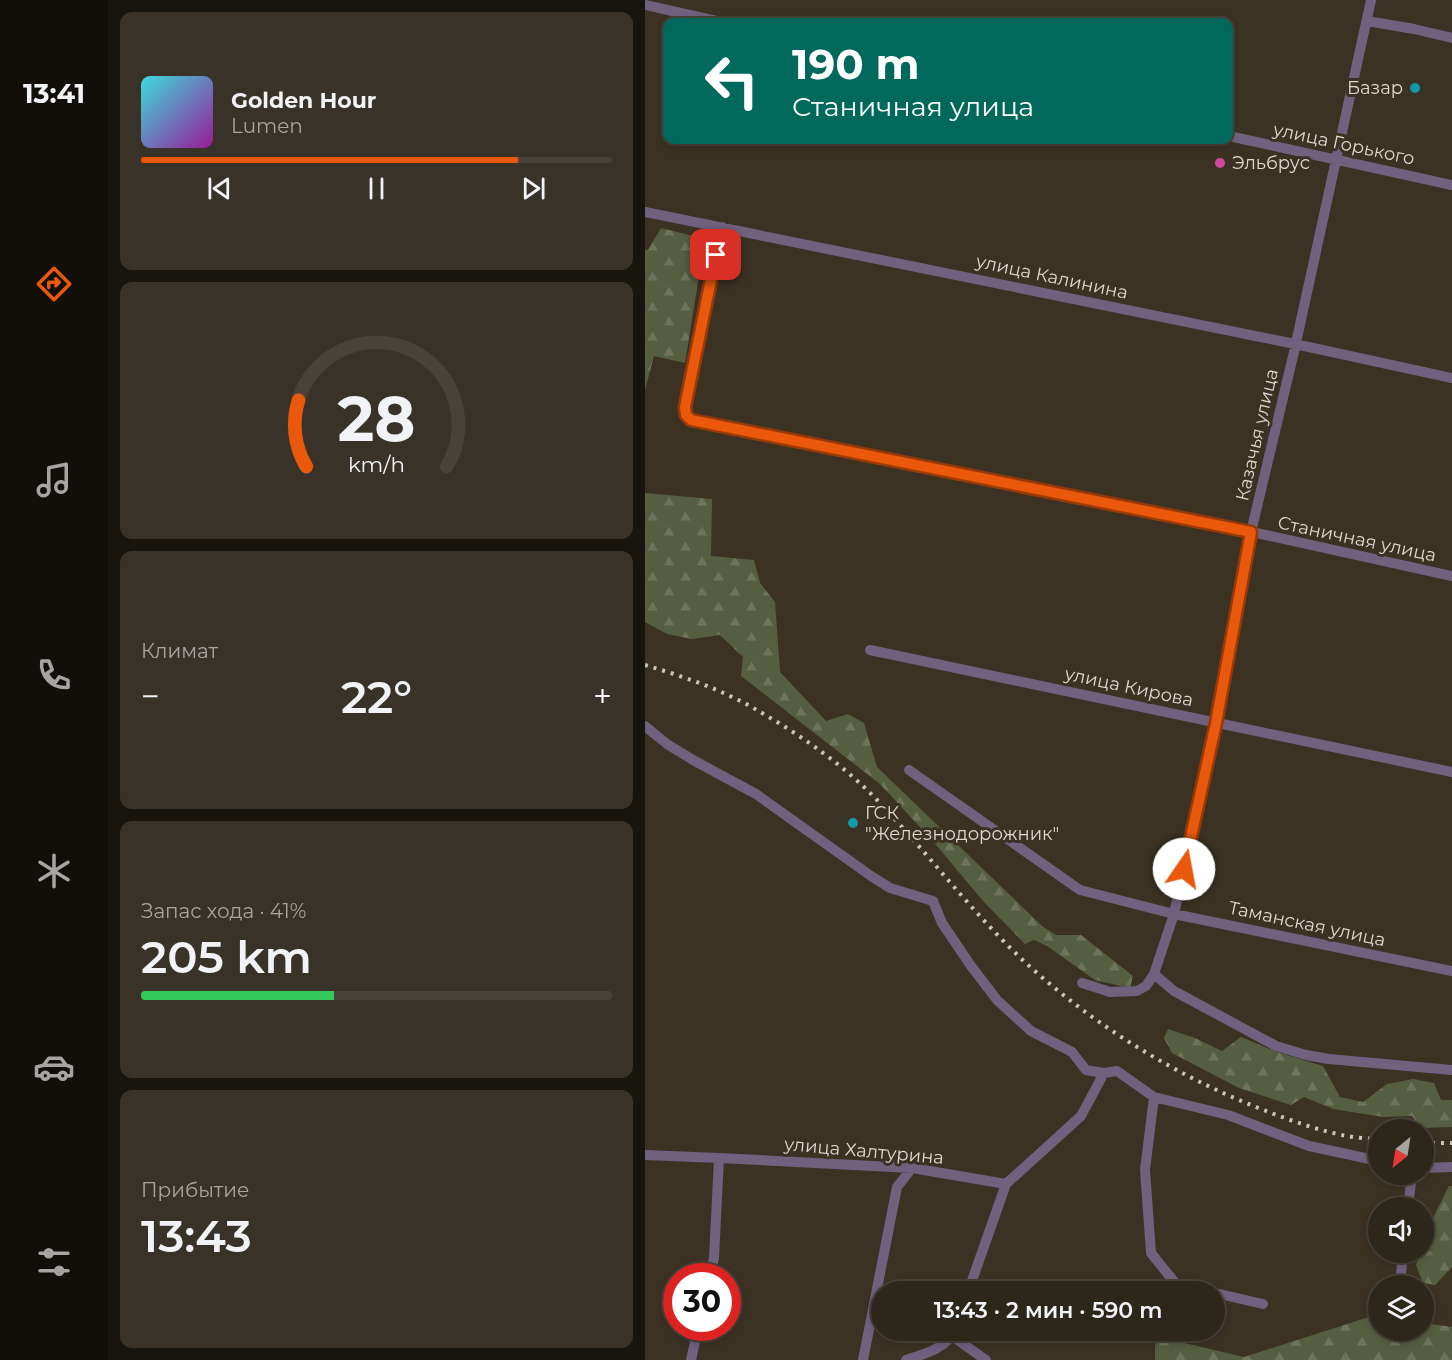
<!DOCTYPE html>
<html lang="ru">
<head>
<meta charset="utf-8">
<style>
	body { margin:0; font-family:Montserrat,sans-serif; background:#383228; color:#f1f3f6; height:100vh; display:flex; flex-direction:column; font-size:22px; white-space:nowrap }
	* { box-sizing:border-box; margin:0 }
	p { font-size:20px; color:#a6a5a3 }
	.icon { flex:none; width:33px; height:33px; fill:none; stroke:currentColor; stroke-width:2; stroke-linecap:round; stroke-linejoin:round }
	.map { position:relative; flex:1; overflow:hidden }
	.sheet { display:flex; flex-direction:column; gap:12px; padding:12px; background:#18150f; width:537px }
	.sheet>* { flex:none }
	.top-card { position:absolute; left:18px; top:18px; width:570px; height:126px; border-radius:12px; box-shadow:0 3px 9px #0003,0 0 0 2px #48433a; background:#00695c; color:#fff; overflow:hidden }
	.needle { width:39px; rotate:210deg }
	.buttons { position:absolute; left:723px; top:1119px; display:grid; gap:12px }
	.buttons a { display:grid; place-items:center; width:66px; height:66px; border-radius:50%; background:#2c261b; box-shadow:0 3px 9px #0003,0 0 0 2px #48433a; font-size:30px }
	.speed { position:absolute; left:18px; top:1263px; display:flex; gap:12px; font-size:30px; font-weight:700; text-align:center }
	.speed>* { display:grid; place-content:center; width:78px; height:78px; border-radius:50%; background:#2c261b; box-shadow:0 3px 9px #0003,0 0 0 2px #48433a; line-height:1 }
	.speed .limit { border:9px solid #d22; background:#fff; color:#111 }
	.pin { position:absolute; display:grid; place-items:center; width:51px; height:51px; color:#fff; margin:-26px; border-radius:12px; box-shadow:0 3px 9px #0006 }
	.me { position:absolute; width:66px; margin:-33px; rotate:12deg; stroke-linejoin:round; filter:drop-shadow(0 0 4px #0008) }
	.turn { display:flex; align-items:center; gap:21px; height:126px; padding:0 30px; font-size:27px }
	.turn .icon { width:78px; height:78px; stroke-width:2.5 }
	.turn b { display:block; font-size:42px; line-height:51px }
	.big { font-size:45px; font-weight:600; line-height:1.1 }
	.sheet .card { flex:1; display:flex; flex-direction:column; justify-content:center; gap:9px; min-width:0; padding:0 21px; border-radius:12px; background:#383228 }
	.sheet .dial { align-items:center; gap:0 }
	.dial svg { height:156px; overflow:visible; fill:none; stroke:#48433a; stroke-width:7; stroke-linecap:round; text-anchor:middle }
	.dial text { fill:#f1f3f6; stroke:none }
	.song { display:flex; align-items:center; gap:18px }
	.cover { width:72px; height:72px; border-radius:9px; background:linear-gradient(135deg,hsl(180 70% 55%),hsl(300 70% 35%)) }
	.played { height:6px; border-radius:3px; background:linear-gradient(90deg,#ea580c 80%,#48433a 80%) }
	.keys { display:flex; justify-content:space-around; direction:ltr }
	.heat { display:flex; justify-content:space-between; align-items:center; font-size:33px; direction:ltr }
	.charge { height:9px; border-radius:4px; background:linear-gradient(90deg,#34c759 41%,#48433a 0) }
	.trip { position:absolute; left:226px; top:1281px; width:354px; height:60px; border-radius:30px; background:#2c261b; box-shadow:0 3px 9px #0003,0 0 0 2px #48433a; font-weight:600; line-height:60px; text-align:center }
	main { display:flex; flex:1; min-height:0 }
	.tab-bar { display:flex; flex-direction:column; width:108px; justify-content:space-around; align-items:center; background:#120f0b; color:#a6a5a3 }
	.tab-bar .icon { width:42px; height:42px }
	.tab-bar .on { color:#ea580c }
	.tab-bar b { font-size:27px; color:#f1f3f6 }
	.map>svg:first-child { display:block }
</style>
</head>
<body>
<main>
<nav class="tab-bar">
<b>13:41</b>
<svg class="icon on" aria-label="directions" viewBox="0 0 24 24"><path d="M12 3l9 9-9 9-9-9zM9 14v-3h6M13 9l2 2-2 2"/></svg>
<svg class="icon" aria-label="music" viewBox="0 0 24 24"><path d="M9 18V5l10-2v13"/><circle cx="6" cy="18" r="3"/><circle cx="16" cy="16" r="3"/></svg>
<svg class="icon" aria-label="phone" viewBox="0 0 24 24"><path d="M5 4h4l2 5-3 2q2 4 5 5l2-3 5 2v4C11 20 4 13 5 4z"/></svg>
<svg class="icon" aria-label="climate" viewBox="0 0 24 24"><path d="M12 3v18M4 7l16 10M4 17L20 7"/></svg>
<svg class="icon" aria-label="car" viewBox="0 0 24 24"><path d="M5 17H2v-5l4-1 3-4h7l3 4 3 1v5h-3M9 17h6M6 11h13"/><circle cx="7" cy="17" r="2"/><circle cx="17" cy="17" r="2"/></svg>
<svg class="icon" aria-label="filters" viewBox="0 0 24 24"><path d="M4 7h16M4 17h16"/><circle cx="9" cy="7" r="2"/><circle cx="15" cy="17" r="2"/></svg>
</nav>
<section class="sheet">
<div class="card">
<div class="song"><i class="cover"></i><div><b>Golden Hour</b><p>Lumen</p></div></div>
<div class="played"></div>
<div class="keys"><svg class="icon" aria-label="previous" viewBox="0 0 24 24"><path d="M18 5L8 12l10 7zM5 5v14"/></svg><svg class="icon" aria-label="pause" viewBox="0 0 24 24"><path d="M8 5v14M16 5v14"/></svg><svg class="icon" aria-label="next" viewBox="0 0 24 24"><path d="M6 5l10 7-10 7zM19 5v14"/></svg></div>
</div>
<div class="card dial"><svg viewBox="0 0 100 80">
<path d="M14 69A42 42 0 1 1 86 69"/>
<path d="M14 69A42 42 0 0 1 10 35" stroke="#ea580c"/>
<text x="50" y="56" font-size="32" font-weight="700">28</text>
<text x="50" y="72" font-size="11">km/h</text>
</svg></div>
<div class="card"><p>Климат</p>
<div class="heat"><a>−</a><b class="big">22°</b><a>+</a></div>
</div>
<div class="card"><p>Запас хода · 41%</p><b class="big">205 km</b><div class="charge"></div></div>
<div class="card"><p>Прибытие</p><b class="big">13:43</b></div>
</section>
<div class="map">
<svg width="807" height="1360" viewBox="0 0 807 1360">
	<defs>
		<pattern id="forest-firs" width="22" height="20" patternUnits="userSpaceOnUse" patternTransform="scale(1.5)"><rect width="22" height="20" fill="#565e42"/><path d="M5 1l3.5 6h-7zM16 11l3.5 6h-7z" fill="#6e745c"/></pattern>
	</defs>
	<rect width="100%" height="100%" fill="#3b3224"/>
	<path fill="url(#forest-firs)" d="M16 228 60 239 40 363 9 356 0 390V250H3Z
		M0 493 67 499 66 556 109 560 115 583 130 602 135 672 181 721 203 714 219 723 232 767 397 926 411 935H436L488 976 485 988 450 980 402 946 389 940 380 944 338 901 287 840 235 784 96 676 98 657 75 635 47 639 22 634 0 622Z
		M523 1029 550 1038 577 1051 596 1037 632 1052 678 1066 695 1097 718 1102 742 1084 768 1079 789 1083 796 1100H807V1127L775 1128 767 1116 738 1117 688 1109 659 1097 646 1105 594 1088 527 1053 519 1038Z
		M804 1186H807V1267L790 1285 778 1283 771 1265 775 1253 778 1252 779 1236Z
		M727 1316 733 1317 734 1330H778L779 1323 807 1327V1360H510V1344L518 1338 599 1357Z"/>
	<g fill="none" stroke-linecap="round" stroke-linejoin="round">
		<path stroke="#70617e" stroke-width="10" d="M0 5 76 22
			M722 21 769 29 807 38
			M584 136 807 185
			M0 212 650 344 807 378
			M77 227 40 407 41 415 46 420 603 531 807 576
			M225 650 807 772
			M0 726 22 744 48 760 111 794 226 876 245 888 288 901 297 923 326 966 352 1000 386 1031 427 1052 441 1070 459 1073 472 1071 509 1097 583 1115 664 1146 734 1161
			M264 770 435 890 529 914 807 971
			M509 974 529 991 631 1046 661 1055 684 1059 807 1070
			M437 983 465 992 492 991 501 986 509 974 529 914 571 723 606 532 649 352 726 0
			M509 1097 500 1170 506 1253 531 1284 564 1292
			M0 1155 74 1158 69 1258 65 1276
			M74 1158 267 1168 361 1184
			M778 1168 807 1167
			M763 1208 767 1174
			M755 1286 758 1252
			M323 1292 361 1184 436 1116 459 1073
			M570 1293 618 1304
			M307 1336 341 1360
			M46 1360 53 1328
			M218 1360 252 1187 267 1168
			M261 1360C278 1354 302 1349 309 1330"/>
		<path stroke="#cbc6bc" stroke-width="4" stroke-dasharray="3 6" stroke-linecap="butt" d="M0 665C30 674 61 684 89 698 99 702 108 708 117 713 160 738 201 767 235 803 285 856 329 915 382 964 449 1025 528 1074 611 1107 641 1119 671 1130 702 1136 712 1138 723 1138 734 1140
			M778 1143H807"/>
	</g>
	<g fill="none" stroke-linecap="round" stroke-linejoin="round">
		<g stroke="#983908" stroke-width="15">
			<path id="route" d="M71 255 40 407 41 415 46 420 606 532 571 723 539 869"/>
		</g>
		<use href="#route" stroke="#ea580c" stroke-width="10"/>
	</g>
	<g fill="#0f9aa8" stroke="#3b3224" stroke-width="2">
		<circle cx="770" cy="88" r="6"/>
		<circle cx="208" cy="823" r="6"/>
	</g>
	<circle fill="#d1479c" stroke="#3b3224" stroke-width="2" cx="575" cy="163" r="6"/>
	<g text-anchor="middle" stroke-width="6" stroke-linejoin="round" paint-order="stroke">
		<g font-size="18" fill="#ded9d0" stroke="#3b3224" text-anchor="start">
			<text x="758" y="94" text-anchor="end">Базар</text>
			<text x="587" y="169">Эльбрус</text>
			<text x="220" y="819">ГСК<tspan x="220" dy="21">"Железнодорожник"</tspan></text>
		</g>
		<g font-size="18" fill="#ded9d0" stroke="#3b3224">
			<text transform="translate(699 144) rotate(12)" y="6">улица Горького</text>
			<text transform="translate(407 277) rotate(12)" y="6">улица Калинина</text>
			<text transform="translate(612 435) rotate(-77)" y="6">Казачья улица</text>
			<text transform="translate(712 539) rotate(12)" y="6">Станичная улица</text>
			<text transform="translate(484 687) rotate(12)" y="6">улица Кирова</text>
			<text transform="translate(662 924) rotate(12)" y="6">Таманская улица</text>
			<text transform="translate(219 1151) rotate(5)" y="6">улица Халтурина</text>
		</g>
	</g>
</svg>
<div class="buttons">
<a><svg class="needle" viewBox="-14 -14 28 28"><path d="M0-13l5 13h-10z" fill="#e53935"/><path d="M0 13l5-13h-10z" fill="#a6a5a3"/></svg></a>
<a><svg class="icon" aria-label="sound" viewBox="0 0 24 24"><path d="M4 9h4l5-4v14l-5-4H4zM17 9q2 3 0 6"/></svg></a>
<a><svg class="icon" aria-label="layers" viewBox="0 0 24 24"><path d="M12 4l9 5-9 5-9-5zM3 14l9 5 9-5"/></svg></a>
</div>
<div class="speed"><div class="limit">30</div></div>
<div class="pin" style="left:71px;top:255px;background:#d93025"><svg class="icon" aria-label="arrive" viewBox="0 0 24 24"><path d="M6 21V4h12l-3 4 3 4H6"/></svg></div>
<svg class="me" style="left:539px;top:869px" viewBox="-20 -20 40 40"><circle r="19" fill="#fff"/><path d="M0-13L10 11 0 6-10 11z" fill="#ea580c"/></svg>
<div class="trip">13:43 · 2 мин · 590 m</div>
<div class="top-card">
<div class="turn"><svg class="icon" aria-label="left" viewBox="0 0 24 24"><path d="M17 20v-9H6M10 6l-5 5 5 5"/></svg><div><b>190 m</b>Станичная улица</div></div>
</div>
</div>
</main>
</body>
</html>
